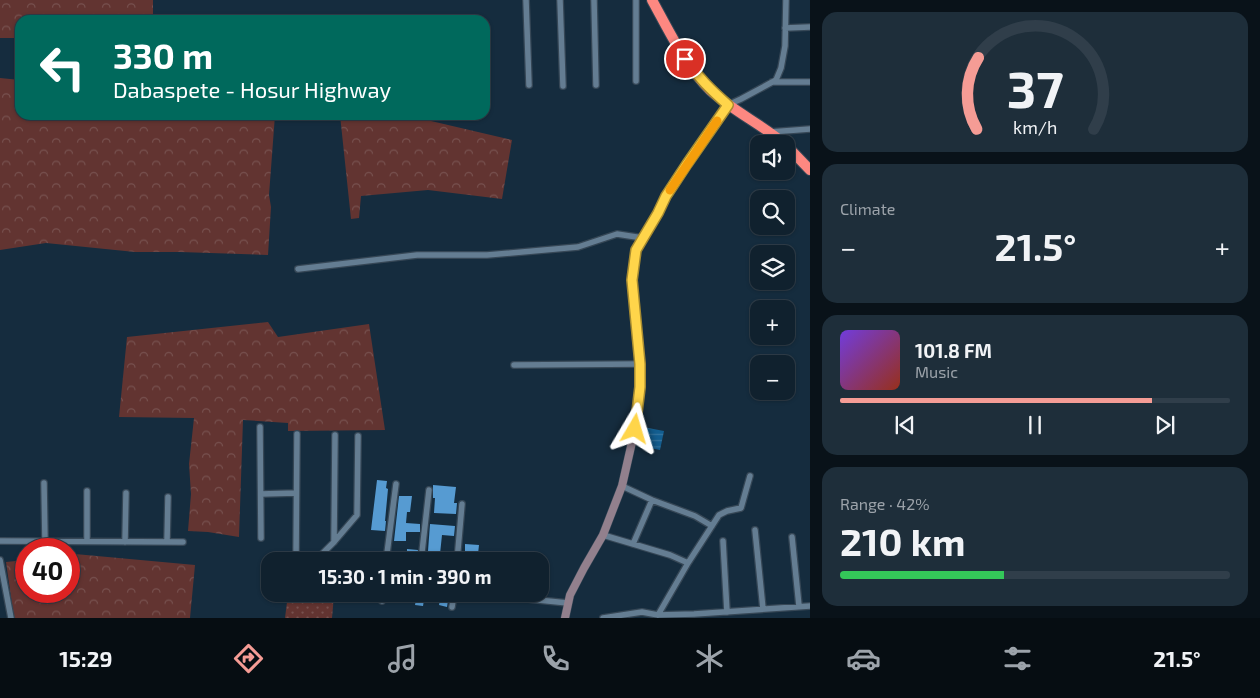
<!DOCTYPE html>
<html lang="en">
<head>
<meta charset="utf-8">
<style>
	body { margin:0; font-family:"Exo 2",sans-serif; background:#1e2e3a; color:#f1f3f6; height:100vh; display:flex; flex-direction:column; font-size:19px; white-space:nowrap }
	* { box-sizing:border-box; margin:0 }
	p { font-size:16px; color:#9ca3aa }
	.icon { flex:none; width:28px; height:28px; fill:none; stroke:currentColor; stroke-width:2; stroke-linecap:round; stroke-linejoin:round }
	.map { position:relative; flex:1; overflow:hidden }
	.details { display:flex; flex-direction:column; gap:12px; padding:12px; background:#091219; width:450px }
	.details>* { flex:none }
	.hud { position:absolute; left:15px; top:15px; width:475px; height:105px; border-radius:15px; box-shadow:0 1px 4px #0004,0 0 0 1px #303e4a; background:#00695c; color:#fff; overflow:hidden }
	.controls { position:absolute; left:750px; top:135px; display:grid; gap:10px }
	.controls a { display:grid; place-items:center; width:45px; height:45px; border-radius:10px; background:#10212e; box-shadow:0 1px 4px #0004,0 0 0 1px #303e4a; font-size:25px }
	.speed { position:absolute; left:15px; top:538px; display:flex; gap:10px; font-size:25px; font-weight:700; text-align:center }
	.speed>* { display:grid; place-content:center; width:65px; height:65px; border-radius:50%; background:#10212e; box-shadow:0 1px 4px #0004,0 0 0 1px #303e4a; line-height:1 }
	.speed .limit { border:8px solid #d22; background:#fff; color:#111 }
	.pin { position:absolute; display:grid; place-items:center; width:42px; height:42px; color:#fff; margin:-21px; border:2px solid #fff; border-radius:50%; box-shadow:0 1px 5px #0007 }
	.me { position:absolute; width:55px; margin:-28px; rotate:7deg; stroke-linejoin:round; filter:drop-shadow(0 0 4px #0008) }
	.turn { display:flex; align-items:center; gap:18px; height:105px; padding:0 15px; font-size:22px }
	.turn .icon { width:65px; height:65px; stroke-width:2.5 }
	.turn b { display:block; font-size:35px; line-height:42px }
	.big { font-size:38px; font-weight:700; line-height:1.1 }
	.details .tile { flex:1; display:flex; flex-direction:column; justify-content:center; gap:8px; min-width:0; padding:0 18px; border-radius:15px; background:#1e2e3a }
	.details .dial { align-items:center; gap:0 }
	.dial svg { height:130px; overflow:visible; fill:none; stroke:#303e4a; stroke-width:7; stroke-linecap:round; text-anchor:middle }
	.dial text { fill:#f1f3f6; stroke:none }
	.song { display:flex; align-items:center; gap:15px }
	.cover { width:60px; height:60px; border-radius:8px; background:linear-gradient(135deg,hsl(260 70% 55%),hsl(10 70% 35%)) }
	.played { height:5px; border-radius:2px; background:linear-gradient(90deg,#f59c95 80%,#303e4a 80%) }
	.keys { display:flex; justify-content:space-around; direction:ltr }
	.heat { display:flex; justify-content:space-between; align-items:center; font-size:28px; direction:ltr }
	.charge { height:8px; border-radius:4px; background:linear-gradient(90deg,#34c759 42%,#303e4a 0) }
	.trip { position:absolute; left:261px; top:552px; width:288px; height:50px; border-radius:15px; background:#10212e; box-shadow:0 1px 4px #0004,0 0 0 1px #303e4a; font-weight:700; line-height:50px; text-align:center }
	.dock { display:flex; height:80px; justify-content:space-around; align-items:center; background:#060d12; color:#9ca3aa }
	.dock .icon { width:35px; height:35px }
	.dock .on { color:#f59c95 }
	.dock b { font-size:22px; color:#f1f3f6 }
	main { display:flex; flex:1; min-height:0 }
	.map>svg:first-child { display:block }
</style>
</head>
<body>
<main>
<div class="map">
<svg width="810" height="618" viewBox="0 0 810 618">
	<defs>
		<pattern id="grass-dots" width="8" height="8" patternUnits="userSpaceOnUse" patternTransform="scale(1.25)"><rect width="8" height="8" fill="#623431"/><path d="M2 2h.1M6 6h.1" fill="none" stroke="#77514f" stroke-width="1.8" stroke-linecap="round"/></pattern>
		<pattern id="forest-crowns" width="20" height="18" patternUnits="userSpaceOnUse" patternTransform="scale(1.25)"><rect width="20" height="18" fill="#623431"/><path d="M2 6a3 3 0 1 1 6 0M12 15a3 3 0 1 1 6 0" fill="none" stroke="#77514f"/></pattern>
		<pattern id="water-rules" width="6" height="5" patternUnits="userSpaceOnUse" patternTransform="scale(1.25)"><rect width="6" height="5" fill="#125e91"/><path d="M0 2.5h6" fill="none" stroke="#3374a0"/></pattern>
	</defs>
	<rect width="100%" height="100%" fill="#152c3e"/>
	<path fill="url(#grass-dots)" d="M288 594H324L334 595 332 618H285Z"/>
	<path fill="url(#forest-crowns)" d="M0 0H153V20H20V38H0Z
		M0 78 20 80V115H275L269 195 271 207 268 255 180 252H135L46 243 0 250Z
		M340 115H361L431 121 512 140 502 199 428 190 361 196 359 218 351 219Z
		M268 322 278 337 369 324 385 430 288 431V423L243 420 239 537 208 532 188 531 191 494 189 464 194 418 119 417 127 337Z
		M75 554 195 565 190 618H14L6 562 26 560V591H69V555Z"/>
	<path fill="url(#water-rules)" d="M643 427 664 431 660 450 640 446Z"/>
	<path fill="#569bd2" d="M377 480 387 481 386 488 388 489 385 521H386L385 531 371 530Z
		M433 485 456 487 454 503H457L456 514 434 513 435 498H433Z
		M399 496H412L410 512H407L406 523 420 524V532H406V541H394Z
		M430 524 455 526 454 536 442 535 440 554 453 555 452 561H426L427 551H428Z
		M465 544 479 545 478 554 465 553Z
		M407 549 418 550 416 561H391L392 553 407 554Z
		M417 594H425L423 606 415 605Z
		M441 594H449L447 607 439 605Z"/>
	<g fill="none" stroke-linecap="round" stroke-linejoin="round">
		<g stroke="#364756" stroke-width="8">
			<path id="street" d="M526 0 529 85
				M560 0 563 86
				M594 0 596 85
				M636 0V81
				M785 28 810 27
				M772 82H810
				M728 105 741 99 776 80 781 68 785 46 786 0
				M770 132 810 129
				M298 269 417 255H487L578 247 617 234 643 238
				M514 365 640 364
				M260 427 261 538
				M44 483 45 541
				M622 486 652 500 695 516 712 526
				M87 491V541
				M261 494 296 493
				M755 530 763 609
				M603 535 670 555 688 563
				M792 537 799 606
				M0 541 183 542
				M723 541 727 612
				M125 542 126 493
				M167 542 168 497
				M334 542 335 435
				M633 544 652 500
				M0 560 11 618
				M296 561 297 434
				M315 561 334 542 357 515 358 436
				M386 561 396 484
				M421 561 429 490
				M457 561 462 504
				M493 561V558
				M522 561V556
				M540 579 542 566
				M477 594 568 603
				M382 601 383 594
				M452 607 454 594
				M658 615 688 563 719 515 727 511 741 508 750 476
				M603 618 642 612 658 615 694 614 810 606"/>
		</g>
		<g stroke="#364756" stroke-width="9">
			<path id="secondary" d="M565 618 570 595 584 568 603 535 622 486 635 429 640 387V364L632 280 636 250 658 213 666 196 687 163 728 105"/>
		</g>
		<g stroke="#364756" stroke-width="12">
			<path id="highway" d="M652 0C669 31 685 65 710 90 733 111 761 124 785 144
				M786 145 810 170"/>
		</g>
		<use href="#street" stroke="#647d92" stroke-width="5.5"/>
		<use href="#secondary" stroke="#92808d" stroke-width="8"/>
		<use href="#highway" stroke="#fd8881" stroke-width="10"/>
	</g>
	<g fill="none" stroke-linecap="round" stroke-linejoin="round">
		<g stroke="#a68a30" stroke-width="12">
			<path id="route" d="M635 429 640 387V364L632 280 636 250 658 213 666 196 687 164 728 105C710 89 699 78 685 59"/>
		</g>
		<use href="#route" stroke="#ffd54a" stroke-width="9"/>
		<path stroke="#f59e0b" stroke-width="9" d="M670 190 717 121"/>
	</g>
</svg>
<div class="controls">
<a><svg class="icon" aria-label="sound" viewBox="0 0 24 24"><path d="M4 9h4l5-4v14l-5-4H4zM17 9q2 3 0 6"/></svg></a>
<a><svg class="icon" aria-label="search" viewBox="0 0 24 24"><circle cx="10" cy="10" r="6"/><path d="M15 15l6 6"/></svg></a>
<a><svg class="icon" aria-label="layers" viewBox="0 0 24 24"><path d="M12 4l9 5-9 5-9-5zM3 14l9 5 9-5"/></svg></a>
<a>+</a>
<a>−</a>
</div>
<div class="speed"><div class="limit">40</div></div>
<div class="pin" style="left:685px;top:59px;background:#d93025"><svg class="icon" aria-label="arrive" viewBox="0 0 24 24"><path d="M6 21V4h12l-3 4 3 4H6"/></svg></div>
<svg class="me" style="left:635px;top:429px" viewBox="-20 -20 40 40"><path d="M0-17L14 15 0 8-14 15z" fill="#ffd54a" stroke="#fff" stroke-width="4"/></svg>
<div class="trip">15:30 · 1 min · 390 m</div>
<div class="hud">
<div class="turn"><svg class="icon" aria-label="left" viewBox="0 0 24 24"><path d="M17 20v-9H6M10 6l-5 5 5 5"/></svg><div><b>330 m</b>Dabaspete - Hosur Highway</div></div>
</div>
</div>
<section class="details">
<div class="tile dial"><svg viewBox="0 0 100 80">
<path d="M14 69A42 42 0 1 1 86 69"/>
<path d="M14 69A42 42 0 0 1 15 25" stroke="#f59c95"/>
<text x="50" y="56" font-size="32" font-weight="700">37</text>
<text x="50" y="72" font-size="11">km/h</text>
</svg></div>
<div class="tile"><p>Climate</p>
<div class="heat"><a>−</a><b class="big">21.5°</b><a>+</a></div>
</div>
<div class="tile">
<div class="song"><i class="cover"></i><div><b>101.8 FM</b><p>Music</p></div></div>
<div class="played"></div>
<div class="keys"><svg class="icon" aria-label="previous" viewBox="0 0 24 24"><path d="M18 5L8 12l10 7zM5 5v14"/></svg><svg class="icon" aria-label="pause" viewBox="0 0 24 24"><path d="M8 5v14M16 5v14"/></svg><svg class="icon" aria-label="next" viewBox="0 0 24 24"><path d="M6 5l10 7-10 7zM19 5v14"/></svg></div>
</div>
<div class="tile"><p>Range · 42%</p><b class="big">210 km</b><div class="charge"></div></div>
</section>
</main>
<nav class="dock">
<b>15:29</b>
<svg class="icon on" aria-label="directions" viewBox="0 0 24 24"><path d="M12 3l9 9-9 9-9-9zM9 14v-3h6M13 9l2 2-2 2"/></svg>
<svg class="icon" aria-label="music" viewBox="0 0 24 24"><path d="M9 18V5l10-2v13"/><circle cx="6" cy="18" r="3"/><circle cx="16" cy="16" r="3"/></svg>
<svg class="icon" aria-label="phone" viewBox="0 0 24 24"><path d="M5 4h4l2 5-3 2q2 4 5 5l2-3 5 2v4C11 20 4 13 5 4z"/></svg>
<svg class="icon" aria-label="climate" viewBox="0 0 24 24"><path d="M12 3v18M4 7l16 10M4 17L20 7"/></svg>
<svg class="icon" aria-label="car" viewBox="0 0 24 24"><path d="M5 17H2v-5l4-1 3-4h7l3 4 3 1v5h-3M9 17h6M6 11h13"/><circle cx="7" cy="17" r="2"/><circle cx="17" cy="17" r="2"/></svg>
<svg class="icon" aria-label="filters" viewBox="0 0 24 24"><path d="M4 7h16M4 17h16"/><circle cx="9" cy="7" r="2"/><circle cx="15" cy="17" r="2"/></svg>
<b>21.5°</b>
</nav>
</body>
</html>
